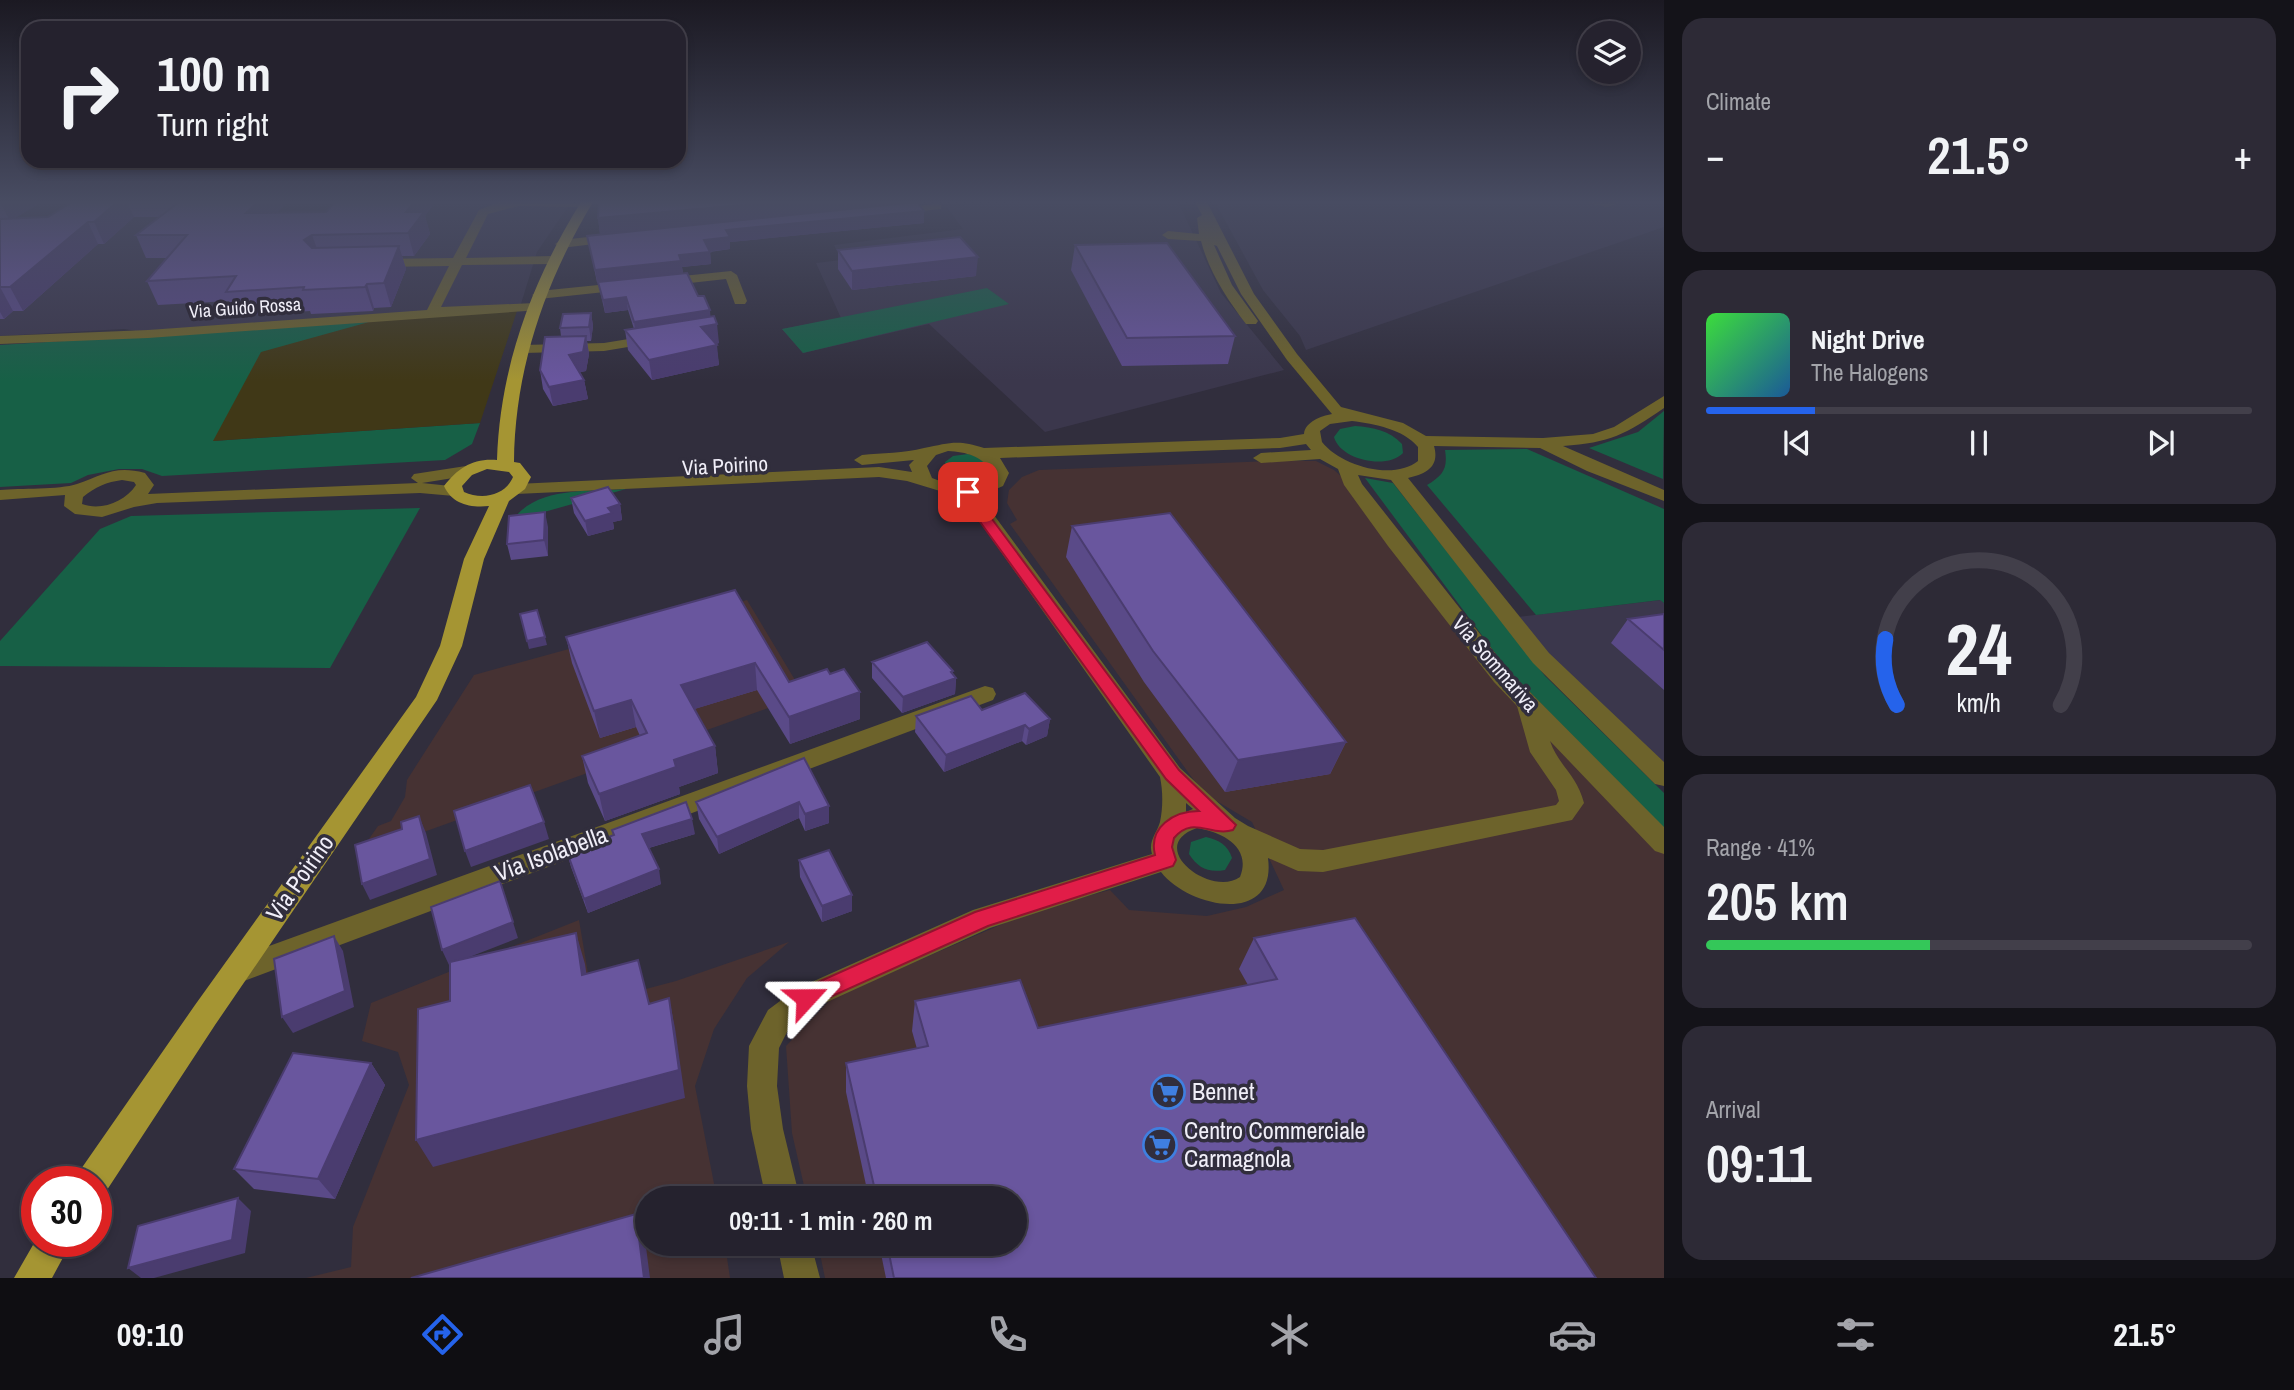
<!DOCTYPE html>
<html lang="en">
<head>
<meta charset="utf-8">
<style>
	body { margin:0; font-family:"Archivo Narrow",sans-serif; background:#2d2a36; color:#f1f3f6; height:100vh; display:flex; flex-direction:column; font-size:26px; white-space:nowrap }
	* { box-sizing:border-box; margin:0 }
	p { font-size:23px; color:#a3a4aa }
	.icon { flex:none; width:38px; height:38px; fill:none; stroke:currentColor; stroke-width:2; stroke-linecap:round; stroke-linejoin:round }
	.map { position:relative; flex:1; overflow:hidden }
	.side { display:flex; flex-direction:column; gap:18px; padding:18px; background:#141319; width:630px }
	.side>* { flex:none }
	.guide { position:absolute; left:21px; top:21px; width:665px; height:147px; border-radius:21px; box-shadow:0 4px 10px #0003,0 0 0 2px #423f4a; background:#25222e; color:#f1f3f6; overflow:hidden }
	.tools { position:absolute; left:1578px; top:21px; display:grid; gap:14px }
	.tools a { display:grid; place-items:center; width:63px; height:63px; border-radius:50%; background:#25222e; box-shadow:0 4px 10px #0003,0 0 0 2px #423f4a; font-size:35px }
	.speed { position:absolute; left:21px; top:1166px; display:flex; gap:14px; font-size:35px; font-weight:700; text-align:center }
	.speed>* { display:grid; place-content:center; width:91px; height:91px; border-radius:50%; background:#25222e; box-shadow:0 4px 10px #0003,0 0 0 2px #423f4a; line-height:1 }
	.speed .limit { border:10px solid #d22; background:#fff; color:#111 }
	.pin { position:absolute; display:grid; place-items:center; width:60px; height:60px; color:#fff; margin:-30px; border-radius:14px; box-shadow:0 4px 10px #0006 }
	.me { position:absolute; width:77px; margin:-38px; rotate:66deg; stroke-linejoin:round; filter:drop-shadow(0 0 5px #0008) }
	.turn { display:flex; align-items:center; gap:24px; height:147px; padding:0 21px; font-size:32px }
	.turn .icon { width:91px; height:91px; stroke-width:2.5 }
	.turn b { display:block; font-size:49px; line-height:60px }
	.big { font-size:52px; font-weight:600; line-height:1.1 }
	.side .card { flex:1; display:flex; flex-direction:column; justify-content:center; gap:10px; min-width:0; padding:0 24px; border-radius:21px; background:#2d2a36 }
	.side .dial { align-items:center; gap:0 }
	.dial svg { height:182px; overflow:visible; fill:none; stroke:#423f4a; stroke-width:7; stroke-linecap:round; text-anchor:middle }
	.dial text { fill:#f1f3f6; stroke:none }
	.song { display:flex; align-items:center; gap:21px }
	.cover { width:84px; height:84px; border-radius:10px; background:linear-gradient(135deg,hsl(120 70% 55%),hsl(210 70% 35%)) }
	.played { height:7px; border-radius:4px; background:linear-gradient(90deg,#2563eb 20%,#423f4a 20%) }
	.keys { display:flex; justify-content:space-around; direction:ltr }
	.heat { display:flex; justify-content:space-between; align-items:center; font-size:38px; direction:ltr }
	.charge { height:10px; border-radius:5px; background:linear-gradient(90deg,#34c759 41%,#423f4a 0) }
	.trip { position:absolute; left:635px; top:1186px; width:392px; height:70px; border-radius:35px; background:#25222e; box-shadow:0 4px 10px #0003,0 0 0 2px #423f4a; font-weight:600; line-height:70px; text-align:center }
	.tab-bar { display:flex; height:112px; justify-content:space-around; align-items:center; background:#0f0e12; color:#a3a4aa }
	.tab-bar .icon { width:49px; height:49px }
	.tab-bar .selected { color:#2563eb }
	.tab-bar b { font-size:32px; color:#f1f3f6 }
	main { display:flex; flex:1; min-height:0 }
	.map>svg:first-child { display:block }
</style>
</head>
<body>
<main>
<div class="map">
<svg width="1664" height="1278" viewBox="0 0 1664 1278">
	<rect width="100%" height="100%" fill="#312e3d"/>
	<path fill="#463233" d="M1272 461H1316L1334 470 1355 488 1502 677 1664 844V1278H825L818 1244H1015V1199H807L792 1133 786 1046 832 998 1035 910 1110 890 1129 910 1207 916 1246 907 1284 890 1252 822 1203 793 1010 524 1017 520 1007 503 1009 490 1022 477 1039 470Z
		M747 600 804 695 357 856 378 826 391 821 405 797 407 780 474 675Z
		M579 920 593 1003 676 981 789 942 747 978 714 1029 695 1086 717 1199H648V1244H725L730 1278H306L351 1267 353 1227 409 1085 398 1052 362 1041 371 1003Z"/>
	<path fill="#3b374c" d="M0 202H571L537 252 520 307 137 331 124 329 0 336Z
		M1021 202H1178L1221 293 1284 370 1045 432 929 324 803 353 782 329 841 318 816 263 841 260 834 245 963 229 946 206Z
		M1215 202H1664V227L1306 350 1300 336 1263 290Z
		M1661 600 1664 603V777L1509 618Z"/>
	<path fill="#176046" d="M987 288 1009 304 803 353 782 329Z
		M368 322 213 441 480 423 472 444 445 460 162 476 142 469H119L88 475 71 483 0 487V345Z
		M1664 411 1663 479 1589 448 1638 432Z
		M1355 426C1373 427 1390 431 1402 444L1403 453C1387 470 1340 460 1334 437L1340 429Z
		M1527 449 1664 509V603L1660 600 1536 615 1427 485C1443 475 1448 469 1445 450Z
		M968 454 981 458 989 467 988 471C975 482 959 481 946 470L945 462 953 456Z
		M1365 478 1393 483 1545 676 1664 793V828L1507 669Z
		M626 489 512 521C536 486 588 492 626 489Z
		M420 508 330 668 0 666V641L100 529 131 516Z
		M1206 837C1219 840 1228 845 1232 858L1225 870C1208 873 1198 868 1189 854L1191 842Z"/>
	<path fill="#403817" d="M517 311 480 423 213 441 261 352 387 317Z"/>
	<g fill="none" stroke-linecap="round" stroke-linejoin="round">
		<path fill="#6d632b" fill-rule="evenodd" d="M499 202 592 204 586 207 518 206 488 214 466 258 553 256 559 260 553 264 462 265 441 307 535 303 540 304V310L148 338 0 344V336L148 330 427 310 449 266 377 267 371 263 377 259 453 258 479 210Z
			M1195 202H1207L1254 294 1297 354 1341 407 1403 423 1426 436 1543 438 1593 434 1614 427 1664 396V408C1626 434 1610 443 1563 446L1664 490V501L1587 471 1540 448 1434 446C1440 467 1426 474 1408 478L1549 653 1664 762V786L1655 784 1533 663 1391 480 1358 475 1362 484 1510 672 1664 827V854L1655 851 1550 741C1558 765 1577 775 1584 803L1572 820 1323 872 1298 871 1268 858C1277 926 1189 908 1161 872L990 928 816 1007 788 1030 779 1048 777 1086 783 1129 800 1199H766L751 1129 747 1086 749 1046 768 1010 796 989 973 910 1152 854C1148 841 1157 833 1160 822 1163 808 1163 791 1160 777L963 498 907 481 879 477 516 494 507 489 516 484 879 467 912 472 909 465 914 460 862 465 854 460 862 455C882 453 904 453 924 448 949 443 958 439 984 448L1280 438 1304 434C1305 422 1321 416 1332 414L1287 360 1241 294 1217 246 1214 245 1232 285 1258 321 1256 324H1246C1227 299 1209 272 1201 241L1168 239 1162 235 1168 231 1199 234 1197 218 1202 215ZM1352 421C1375 424 1403 429 1418 447V461C1393 481 1341 466 1322 442L1320 431 1330 424ZM1306 444 1311 450 1261 453 1253 458 1261 463 1320 459 1338 469 1344 485 1388 546 1494 682 1517 706 1530 752 1556 790 1559 801 1556 805 1323 850 1300 849 1248 826 1235 818 1180 768 980 496 1003 486 1009 473 1000 458 1280 448ZM948 451C966 452 983 456 992 473L989 480C967 490 954 486 932 478L927 466 936 455ZM1186 803 1193 809 1186 812ZM1197 828C1222 832 1252 847 1240 877 1210 898 1144 846 1197 828Z
			M1582 202H1623L1607 207Z
			M937 204 941 205V209L894 214 888 211 894 208Z
			M615 234 621 238 619 241 561 248 555 244 561 240Z
			M731 271 737 275 747 301 745 304H735L726 279 663 286 656 282 663 278Z
			M628 282 633 283V289L539 299 532 295 539 291Z
			M653 335 660 339 658 342 604 351 523 353 516 349 523 345 604 343Z
			M466 466 472 467 475 471 472 475 422 483 460 487 463 491 454 496 420 493 157 503 134 507 102 517 75 514 64 506 65 495 0 500V490C20 488 59 490 77 484 104 475 114 465 145 473L154 485 148 494 418 483 411 478 414 474ZM122 480 134 482 136 485C125 502 101 511 82 504L83 497C95 487 107 482 122 480Z
			M985 686 993 688 996 694 993 700 236 984 226 980 222 971 226 962 236 958Z
			M777 1244H811L820 1278H784Z"/>
		<path fill="#a59533" fill-rule="evenodd" d="M581 202H593C545 282 515 368 514 462L520 463 531 477 525 489 509 501 484 559 462 646 437 700 215 1025 105 1193 96 1196V1181H77L81 1169 195 1005 416 697 440 646 464 559 489 506C470 508 452 504 444 486 458 468 473 458 497 460 500 366 532 281 581 202ZM487 469 509 472 513 477C505 496 482 500 464 492L462 486 472 475Z
			M37 1238V1241H72L52 1278H14Z"/>
	</g>
	<path fill="#5a4a88" d="M0 202H41L15 218 48 217 72 202H288L277 212H326L335 202H435L425 216 430 234 414 256H402L406 269 391 307 374 308 373 311 311 314 310 311 235 316 229 301 158 305 147 281 167 258H146L136 235 159 217H134L104 244H98L23 311H13L4 319H0Z
		M599 202H908L924 223 730 242V249L710 252 711 264 682 267 683 273 710 317 719 343 716 344 719 365 652 380 628 350 625 330 634 329 628 310 605 313 598 282H597L587 236 732 221 600 234 598 218Z
		M1075 245 1235 336 1228 364 1122 366 1071 270Z
		M838 250 976 276 852 290 838 269Z
		M591 313 593 326 591 341H587L589 354 586 371 580 372 584 380 588 399 553 406 543 389 540 370 561 336 560 328Z
		M571 498 620 504 622 520 613 522 614 529 588 536 574 513Z
		M1072 526 1346 742 1330 774 1225 792 1144 682 1066 557Z
		M548 527V556L511 560 507 544Z
		M735 590 789 682 860 719 790 744 757 690 694 709 715 746 718 773 679 787 680 794 605 821 588 783 582 756 640 736 636 727 600 738 572 663 566 637Z
		M1664 614V690L1611 643 1628 619Z
		M872 662 953 674 956 678 955 694 902 713 872 678Z
		M982 710 1050 719 1047 736 1026 745 1022 741 944 772 915 732 916 716Z
		M804 758 829 806V823L805 831 799 818 719 854 699 819 696 802Z
		M612 830 695 834 649 848 661 884 588 913 571 867 567 852 613 835Z
		M799 860 852 911 822 922 800 877Z
		M1254 938 1596 1278H886L879 1244H1015V1199H869L846 1092V1063L917 1049 912 1031 915 1001 1038 1028 1248 985 1239 969Z
		M371 1063 385 1085 335 1199 254 1189 234 1169Z"/>
	<path fill="#4a3c6f" d="M0 202H41L10 221Z
		M117 202H127L134 217 104 244 94 222Z
		M258 202H288L254 235 246 213Z
		M414 202H435L425 216 430 234 414 256 408 233 406 212Z
		M775 202H908V204L600 234 598 218Z
		M924 211V223L730 242V249L705 252 704 240 726 230Z
		M88 222 98 244 23 311 10 287Z
		M312 235 320 257 304 240Z
		M399 246 406 269 391 307 384 283Z
		M710 252 711 264 682 267 683 273 597 282 595 270 679 255Z
		M978 257 976 276 852 290V271Z
		M367 284 374 308 373 311 365 287Z
		M0 287 13 311 4 319 0 312Z
		M626 297 628 310 605 313 603 300Z
		M710 310 711 323 636 335 634 322Z
		M591 313 593 326 591 341 589 327Z
		M717 324 719 343 703 347 701 327Z
		M586 336 589 354 586 371 572 374 569 355Z
		M717 345 719 365 652 380 649 360Z
		M584 380 588 399 553 406 549 387Z
		M620 504 622 520 613 522 614 529 588 536 585 521 608 508Z
		M545 512 548 527V556L544 540Z
		M545 637 547 645 529 649 527 641Z
		M755 663 757 690 685 712 681 685Z
		M953 671 952 679 956 678 955 694 902 713 903 697Z
		M860 692V719L790 744 789 717Z
		M631 700 636 727 600 738 594 711Z
		M1050 719 1047 736 1026 745 1029 729Z
		M1025 725 1022 741 944 772 946 755Z
		M1346 742 1330 774 1225 792 1238 760Z
		M715 746 718 773 679 787 680 794 605 821 599 794 674 760Z
		M799 802V818L719 854 717 837Z
		M829 806V823L805 831V814Z
		M419 816 426 833 437 875 370 900 362 884Z
		M692 819 695 834 645 849 642 834Z
		M544 822 549 839 471 867 465 851Z
		M659 869 661 884 588 913 584 899Z
		M500 881 518 938 449 965 442 950Z
		M852 895V911L822 922V906Z
		M576 933 585 964 591 1005 582 975Z
		M334 936 343 951 354 1007 293 1033 282 1017Z
		M669 998 675 1028 685 1098 433 1167 416 1140Z
		M371 1063 385 1085 335 1199 318 1179Z
		M238 1198 251 1211 245 1253 154 1278H141L128 1268Z
		M636 1214 645 1239 650 1278H644Z"/>
	<path fill="#69569e" stroke="#4a3c6f" stroke-width="2" d="M72 202H117L94 222H88L10 287H0V219L48 217Z
		M179 202H258L246 213 326 212 335 202H414L406 212H424L408 233 312 235 304 240 312 248 399 246 384 283 367 284 365 287 303 290 304 287 226 292 236 276 147 281 187 235H136Z
		M599 202H775L598 218Z
		M917 202 924 211 726 230 730 237 704 240 710 252 679 255 681 261 595 270 587 236Z
		M960 237 978 257 852 271 838 250Z
		M1167 243 1235 336 1127 338 1075 245Z
		M687 273 698 296H704L710 310 634 322 626 297 603 300 598 282Z
		M591 313 589 327 560 328 563 314Z
		M714 316 717 324 701 327 717 345 649 360 625 330Z
		M586 336 583 352 569 355 584 380 549 387 540 370 545 337Z
		M608 487 620 504 608 508 612 513 585 521 571 498Z
		M545 512 544 540 507 544 509 516Z
		M1170 513 1346 742 1238 760 1153 651 1072 526Z
		M735 590 789 682 827 669 830 674 844 669 860 692 789 717 755 663 681 685 715 746 674 760 676 767 599 794 582 756 647 733 631 700 594 711 566 637Z
		M537 610 545 637 527 641 520 614Z
		M1664 614V650L1628 619Z
		M927 642 953 671 951 672 956 678 903 697 872 662Z
		M1025 693 1050 719 1029 729 1025 725 946 755 916 716 971 696 982 710Z
		M804 758 829 806 805 814 799 802 717 837 696 802Z
		M530 785 544 822 465 851 454 811Z
		M686 802 692 819 642 834 659 869 584 899 567 852 614 835 612 830Z
		M419 816 430 859 362 884 355 845 402 829 401 822Z
		M829 850 852 895 822 906 799 860Z
		M500 881 513 922 442 950 431 907Z
		M1355 918 1596 1278H894L887 1244H1015V1199H877L846 1063 928 1046 915 1001 1020 980 1038 1028 1277 979 1254 938Z
		M576 933 582 975 638 960 649 1004 669 998 679 1070 416 1140 418 1009 450 1001V962Z
		M334 936 345 991 282 1017 274 959Z
		M293 1053 371 1063 318 1179 234 1169Z
		M238 1198 232 1240 128 1268 138 1226Z
		M636 1214 644 1278H411Z"/>
	<linearGradient id="sky" x2="0" y2="1"><stop stop-color="#1b1922"/><stop offset="0.53" stop-color="#484c62"/><stop offset="1" stop-color="#484c62" stop-opacity="0"/></linearGradient>
	<rect width="1664" height="381" fill="url(#sky)"/>
	<path fill="#e11d48" stroke="#92132f" stroke-width="2" d="M968 488 973 489 989 515 1179 770 1236 825 1233 830C1211 837 1193 815 1174 838L1172 847 1176 860 1173 866 988 926 806 1008 798 1005 795 998 798 991 975 912 1155 855C1148 827 1174 811 1199 811L1166 779 978 519 961 492Z"/>
	<defs>
		<g id="supermarket-ring" transform="scale(1.75)"><circle r="9.5" fill="#312e3d" stroke="#3f7fe0" stroke-width="1.5"/><path d="M-6-5.5h2.5l.6 2H6L4.5 2H-2.5L-4.4-4H-6ZM-1.5 3.2a1.3 1.3 0 1 0 .1 0ZM3 3.2a1.3 1.3 0 1 0 .1 0Z" fill="#3f7fe0"/></g>
	</defs>
	<g fill-rule="evenodd">
		<use href="#supermarket-ring" x="1168" y="1092"/>
		<use href="#supermarket-ring" x="1160" y="1145"/>
	</g>
	<g text-anchor="middle" stroke-width="7" stroke-linejoin="round" paint-order="stroke">
		<g font-size="18" fill="#f0eef8" stroke="#312e3d">
			<text transform="translate(245 308) rotate(-4)" y="6">Via Guido Rossa</text>
		</g>
		<g font-size="21" fill="#f0eef8" stroke="#312e3d">
			<text transform="translate(725 466) rotate(-3)" y="7">Via Poirino</text>
			<text transform="translate(1495 664) rotate(49)" y="7">Via Sommariva</text>
		</g>
		<g font-size="24" fill="#f0eef8" stroke="#312e3d">
			<text transform="translate(551 854) rotate(-20)" y="8">Via Isolabella</text>
			<text transform="translate(300 878) rotate(-55)" y="8">Via Poirino</text>
		</g>
		<g font-size="24" fill="#f0eef8" stroke="#312e3d" text-anchor="start">
			<text x="1192" y="1100">Bennet</text>
			<text x="1184" y="1139">Centro Commerciale<tspan x="1184" dy="28">Carmagnola</tspan></text>
		</g>
	</g>
</svg>
<div class="tools">
<a><svg class="icon" aria-label="layers" viewBox="0 0 24 24"><path d="M12 4l9 5-9 5-9-5zM3 14l9 5 9-5"/></svg></a>
</div>
<div class="speed"><div class="limit">30</div></div>
<div class="pin" style="left:968px;top:492px;background:#d93025"><svg class="icon" aria-label="arrive" viewBox="0 0 24 24"><path d="M6 21V4h12l-3 4 3 4H6"/></svg></div>
<svg class="me" style="left:806px;top:998px" viewBox="-20 -20 40 40"><path d="M0-17L14 15 0 8-14 15z" fill="#e11d48" stroke="#fff" stroke-width="4"/></svg>
<div class="trip">09:11 · 1 min · 260 m</div>
<div class="guide">
<div class="turn"><svg class="icon" aria-label="right" viewBox="0 0 24 24"><path d="M7 20v-9h11M14 6l5 5-5 5"/></svg><div><b>100 m</b>Turn right</div></div>
</div>
</div>
<section class="side">
<div class="card"><p>Climate</p>
<div class="heat"><a>−</a><b class="big">21.5°</b><a>+</a></div>
</div>
<div class="card">
<div class="song"><i class="cover"></i><div><b>Night Drive</b><p>The Halogens</p></div></div>
<div class="played"></div>
<div class="keys"><svg class="icon" aria-label="previous" viewBox="0 0 24 24"><path d="M18 5L8 12l10 7zM5 5v14"/></svg><svg class="icon" aria-label="pause" viewBox="0 0 24 24"><path d="M8 5v14M16 5v14"/></svg><svg class="icon" aria-label="next" viewBox="0 0 24 24"><path d="M6 5l10 7-10 7zM19 5v14"/></svg></div>
</div>
<div class="card dial"><svg viewBox="0 0 100 80">
<path d="M14 69A42 42 0 1 1 86 69"/>
<path d="M14 69A42 42 0 0 1 9 40" stroke="#2563eb"/>
<text x="50" y="56" font-size="32" font-weight="700">24</text>
<text x="50" y="72" font-size="11">km/h</text>
</svg></div>
<div class="card"><p>Range · 41%</p><b class="big">205 km</b><div class="charge"></div></div>
<div class="card"><p>Arrival</p><b class="big">09:11</b></div>
</section>
</main>
<nav class="tab-bar">
<b>09:10</b>
<svg class="icon selected" aria-label="directions" viewBox="0 0 24 24"><path d="M12 3l9 9-9 9-9-9zM9 14v-3h6M13 9l2 2-2 2"/></svg>
<svg class="icon" aria-label="music" viewBox="0 0 24 24"><path d="M9 18V5l10-2v13"/><circle cx="6" cy="18" r="3"/><circle cx="16" cy="16" r="3"/></svg>
<svg class="icon" aria-label="phone" viewBox="0 0 24 24"><path d="M5 4h4l2 5-3 2q2 4 5 5l2-3 5 2v4C11 20 4 13 5 4z"/></svg>
<svg class="icon" aria-label="climate" viewBox="0 0 24 24"><path d="M12 3v18M4 7l16 10M4 17L20 7"/></svg>
<svg class="icon" aria-label="car" viewBox="0 0 24 24"><path d="M5 17H2v-5l4-1 3-4h7l3 4 3 1v5h-3M9 17h6M6 11h13"/><circle cx="7" cy="17" r="2"/><circle cx="17" cy="17" r="2"/></svg>
<svg class="icon" aria-label="filters" viewBox="0 0 24 24"><path d="M4 7h16M4 17h16"/><circle cx="9" cy="7" r="2"/><circle cx="15" cy="17" r="2"/></svg>
<b>21.5°</b>
</nav>
</body>
</html>
